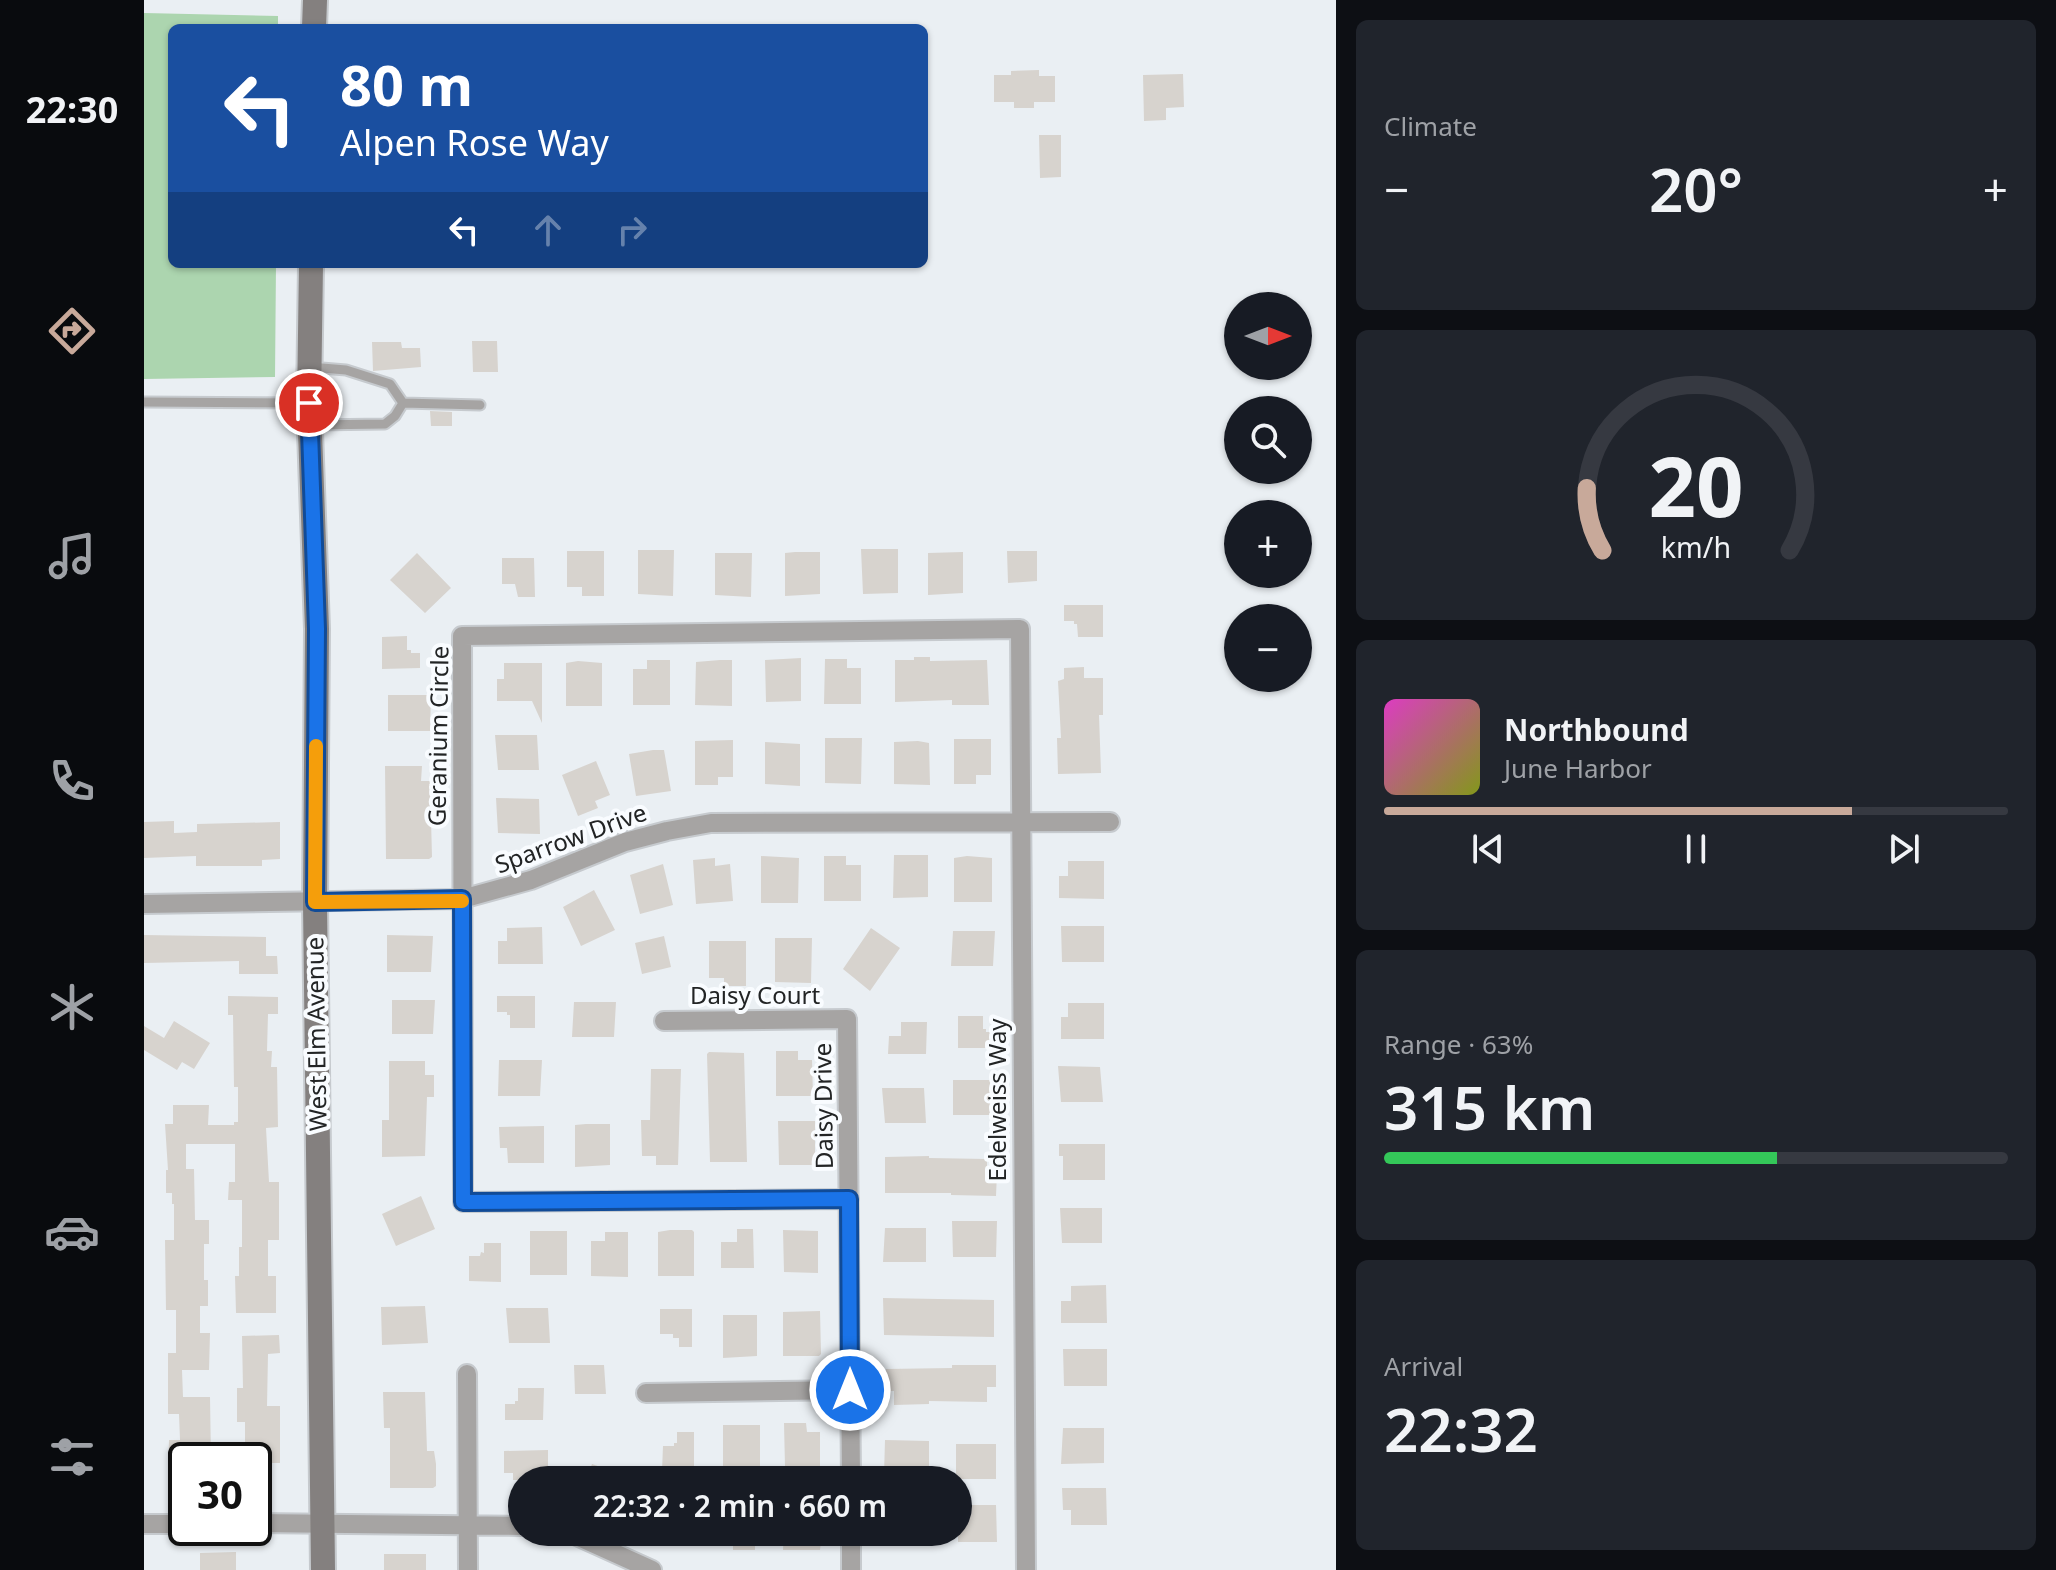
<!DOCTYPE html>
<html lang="en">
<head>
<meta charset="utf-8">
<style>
	body { margin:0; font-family:"Noto Sans",sans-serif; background:#20242c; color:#f1f3f6; height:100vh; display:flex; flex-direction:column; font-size:30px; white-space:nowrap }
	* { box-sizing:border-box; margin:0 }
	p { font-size:26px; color:#9ea1a6 }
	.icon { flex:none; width:44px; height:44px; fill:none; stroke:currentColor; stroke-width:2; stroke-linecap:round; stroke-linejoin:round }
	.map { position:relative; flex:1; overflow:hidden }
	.panel { display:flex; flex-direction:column; gap:20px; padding:20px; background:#0d0f14; width:720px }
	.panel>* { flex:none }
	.top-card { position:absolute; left:24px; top:24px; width:760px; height:244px; border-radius:12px; box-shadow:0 2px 6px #0004; background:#1a4fa0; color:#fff; overflow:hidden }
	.needle { width:52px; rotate:90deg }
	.tools { position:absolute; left:1080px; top:292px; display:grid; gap:16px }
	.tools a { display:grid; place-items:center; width:88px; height:88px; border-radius:50%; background:#171b24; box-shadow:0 2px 6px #0004; font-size:40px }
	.speed { position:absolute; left:24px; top:1442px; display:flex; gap:16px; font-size:40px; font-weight:700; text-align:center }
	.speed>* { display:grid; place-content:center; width:104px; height:104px; border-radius:50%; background:#171b24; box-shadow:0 2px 6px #0004; line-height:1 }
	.speed .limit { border:4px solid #111; border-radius:12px; background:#fff; color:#111 }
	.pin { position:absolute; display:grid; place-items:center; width:68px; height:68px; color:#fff; margin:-34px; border:4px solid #fff; border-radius:50%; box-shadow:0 2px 8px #0007 }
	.me { position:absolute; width:88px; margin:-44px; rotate:0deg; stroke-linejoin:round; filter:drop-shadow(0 0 6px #0008) }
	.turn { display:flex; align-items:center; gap:28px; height:168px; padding:0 40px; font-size:36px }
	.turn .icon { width:104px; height:104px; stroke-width:2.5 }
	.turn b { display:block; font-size:56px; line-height:68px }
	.lanes { display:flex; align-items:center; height:76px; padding:0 40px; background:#0003; justify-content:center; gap:40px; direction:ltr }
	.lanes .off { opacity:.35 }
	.big { font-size:60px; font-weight:600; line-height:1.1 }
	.panel .tile { flex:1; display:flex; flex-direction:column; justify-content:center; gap:12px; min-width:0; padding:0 28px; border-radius:12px; background:#20242c }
	.panel .dial { align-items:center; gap:0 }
	.dial svg { height:208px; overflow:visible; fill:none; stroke:#363941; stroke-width:7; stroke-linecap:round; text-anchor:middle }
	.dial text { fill:#f1f3f6; stroke:none }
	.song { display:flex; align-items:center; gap:24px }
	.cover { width:96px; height:96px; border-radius:12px; background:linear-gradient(135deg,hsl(310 70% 55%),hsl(70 70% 35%)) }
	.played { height:8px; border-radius:4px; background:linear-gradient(90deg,#c8a99a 75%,#363941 75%) }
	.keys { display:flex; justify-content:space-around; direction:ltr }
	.heat { display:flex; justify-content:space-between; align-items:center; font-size:44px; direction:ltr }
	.charge { height:12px; border-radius:6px; background:linear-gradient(90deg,#34c759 63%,#363941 0) }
	.trip { position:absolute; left:364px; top:1466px; width:464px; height:80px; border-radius:40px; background:#171b24; box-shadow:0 2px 6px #0004; font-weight:600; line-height:80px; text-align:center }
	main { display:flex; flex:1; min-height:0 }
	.tab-bar { display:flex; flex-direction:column; width:144px; justify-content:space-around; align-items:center; background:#090b0e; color:#9ea1a6 }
	.tab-bar .icon { width:56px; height:56px }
	.tab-bar .active { color:#c8a99a }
	.tab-bar b { font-size:36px; color:#f1f3f6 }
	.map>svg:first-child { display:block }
</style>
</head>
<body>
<main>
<nav class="tab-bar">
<b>22:30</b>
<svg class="icon active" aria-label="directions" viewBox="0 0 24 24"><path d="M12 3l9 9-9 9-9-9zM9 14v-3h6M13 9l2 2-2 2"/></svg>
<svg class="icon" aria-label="music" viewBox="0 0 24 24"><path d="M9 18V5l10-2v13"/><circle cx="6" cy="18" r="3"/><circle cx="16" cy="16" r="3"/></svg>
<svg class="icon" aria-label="phone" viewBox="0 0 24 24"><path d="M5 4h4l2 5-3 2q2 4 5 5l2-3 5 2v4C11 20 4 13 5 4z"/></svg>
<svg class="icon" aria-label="climate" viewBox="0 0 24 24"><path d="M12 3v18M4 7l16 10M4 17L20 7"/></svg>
<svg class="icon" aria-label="car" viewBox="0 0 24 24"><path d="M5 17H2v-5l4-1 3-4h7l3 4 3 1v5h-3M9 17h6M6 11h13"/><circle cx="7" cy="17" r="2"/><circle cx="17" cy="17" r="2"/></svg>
<svg class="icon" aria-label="filters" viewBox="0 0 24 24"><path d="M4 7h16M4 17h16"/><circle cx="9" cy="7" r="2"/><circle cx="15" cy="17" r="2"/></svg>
</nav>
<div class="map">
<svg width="1192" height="1570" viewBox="0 0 1192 1570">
	<rect width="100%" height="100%" fill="#eaeff3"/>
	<path fill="#acd5af" d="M0 13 134 16V28H28V264H132L131 377 0 379Z"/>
	<path fill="#d7d3ce" d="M895 70V76H911V102H890V108H870V102H850V75H867V71Z
		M1039 74 1040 107 1022 108V120L1000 121 999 75Z
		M895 135H917V177L896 178Z
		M328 341H353L354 372H329Z
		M228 342H257L258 348H276L277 367 229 371Z
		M286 411 308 412V426H287Z
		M717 549H754V593L719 594Z
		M494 550H530L529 596 494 594Z
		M423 551H460V596H438V587H423Z
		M863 551H893V581L864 583Z
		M651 552H676V594L641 596V553Z
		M819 552V593L784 595V553Z
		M273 553 307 588 281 613 246 580Z
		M571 553H608L607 597 571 595Z
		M358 558H390L391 597H374L371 584H358Z
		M920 605H959V637H934L933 624H930V621H920Z
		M263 636V650H267V653H276V668L238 669V637Z
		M770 657H786V661L843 660 845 705H808V700L751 702V660H770Z
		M657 658V701L622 702 621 660Z
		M681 659H703V668H717V704H680Z
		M503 660H526V705H489V669H503Z
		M576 660H588V706L551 705 552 662Z
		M434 661 458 663V706H422V663Z
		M360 663H398V723L388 701H353V679H360Z
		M940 667V678H959V715H955L957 773 914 774 913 738H917L914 681 920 679V668Z
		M244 695H287L286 731H244Z
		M351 735H393L395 770H354Z
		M681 738H718L717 784 681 783Z
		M810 739H847V775H832V784H810Z
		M589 740V777H574V785H551V741Z
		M774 741 785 743 786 785 750 784V742Z
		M621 742 656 744V786L621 784Z
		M509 750H520L527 791 492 796 485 754Z
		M452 761 466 795 451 801 454 808 434 816 418 775Z
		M241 766H278L277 781H286L288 857 285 859H242Z
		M352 798 395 799 396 834 354 833Z
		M30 821V833L53 832V824L136 822V859L118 860V866H52V856L0 858V822Z
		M750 855H784V897L749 898Z
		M617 856 655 858 654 903H617Z
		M680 856H702V865H717V901H680Z
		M823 856 848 858V902H810V858Z
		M571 858V866L586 864 589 901 552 904 549 860Z
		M924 861H960V899L915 898V876H924Z
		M519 864 529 905 496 914 486 875Z
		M450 890 471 930 437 946 419 907Z
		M917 926H960V962H918Z
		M398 927 399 964H354V941H363V928Z
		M727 928 756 948 726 991 699 969Z
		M809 931H851L849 966H807Z
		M0 935 122 937V956H133L134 974H95V961L0 963Z
		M243 935 289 936 287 972H243Z
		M520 936 527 967 498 974 491 943Z
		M631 938H668L667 983 631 982Z
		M565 941H602V986H580V978H565Z
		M84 996 134 997V1014H124L123 1051H128L127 1067H133L134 1127 122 1128 125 1182H135V1240H124V1276H132V1313H92L91 1276H95V1247H98V1200H84L85 1182H91V1144H42V1169H50L51 1220H65V1244H60V1280H64V1306H56V1333H66L65 1370H38L39 1397H66L67 1460H42V1477L24 1476 25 1440H36L35 1414H24V1353H32V1310H22L21 1240H30V1204H28V1193H22V1170H24L21 1124H29V1105H65L64 1125H90V1122H94V1087H90L89 1015H84Z
		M353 996H391V1028H366V1015H363V1012H353Z
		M248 1000H291L289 1034H248Z
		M430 1002H472L470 1037H428Z
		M924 1003H960V1039H917V1017H924Z
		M814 1016H839V1029H842V1032H851V1048H814Z
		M30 1021 66 1043 50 1069 38 1062 33 1070 0 1050V1026L20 1038Z
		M757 1022H783L782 1054H744L745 1036H757Z
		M632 1051H654V1060H668L669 1096H632Z
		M565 1052 600 1053 603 1162H566L563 1054Z
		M355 1060H398L396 1096H354Z
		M245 1061H281V1075H290V1097H283L281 1156 238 1157V1120H245Z
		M914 1066 956 1067 959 1102H917Z
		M507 1069H537L534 1165H512V1156H498L497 1120H506Z
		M809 1080H852V1115H809Z
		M738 1088H780L782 1123H741Z
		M634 1121H671V1165H635Z
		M442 1124H466V1165L431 1167V1125Z
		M400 1126V1163H364L363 1148H356L355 1127Z
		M915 1144H961V1180H919V1156H915Z
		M785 1156V1158L843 1159V1173H853L852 1196 807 1195V1193H741V1157Z
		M277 1196 291 1229 252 1246 238 1214Z
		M916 1208H958V1243H918Z
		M808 1221H853L852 1257H809Z
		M741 1228H782V1262H739Z
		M593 1229H609L610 1268H577V1242H593Z
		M526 1230H548L550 1232V1276H514V1232Z
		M639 1230 674 1231V1273L640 1272Z
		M386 1231H423V1275H386Z
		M461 1232H484V1277L447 1276V1241H461Z
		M340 1243H357V1282L325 1281V1256H336L337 1252 340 1253Z
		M962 1285 963 1323H917V1301H927V1286Z
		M739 1298 850 1300V1337L740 1335Z
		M281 1306 284 1343 238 1345 237 1307Z
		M362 1308H404L406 1343H365Z
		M516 1309H548V1347H535V1338H529V1334H516Z
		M676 1311 677 1354 675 1356H639V1312Z
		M579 1315H613V1356L579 1358Z
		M135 1335 136 1353 124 1354 123 1406H136V1463H127V1481L110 1480V1460H101V1422H93V1388H99L98 1336Z
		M919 1349H963V1386H920Z
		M430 1365H460L462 1394H431Z
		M808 1365H852V1387H843V1402L785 1401V1404L750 1405V1391H742V1369L808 1368Z
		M374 1388H400L399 1420H361V1404H371V1401H374Z
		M239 1392H281L283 1451H290L292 1464V1486L289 1488H246V1428H240Z
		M640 1423H662L663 1432H676V1467H641Z
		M579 1425H616V1468H579Z
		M919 1428H960V1463L917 1464Z
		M533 1432H550V1472L518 1471 519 1446H530V1443H533Z
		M741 1440 785 1441V1476L740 1475Z
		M812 1444H852V1479H812Z
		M404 1450V1480H369V1473H360V1451Z
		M448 1464 488 1478 487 1480H442Z
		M918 1488H962L963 1525H927V1510H919Z
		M814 1505H852L853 1542H814Z
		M589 1532H611V1550H589Z
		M640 1532H678L676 1550H639Z
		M92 1552V1570H56V1553Z
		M240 1554H282V1570H240Z"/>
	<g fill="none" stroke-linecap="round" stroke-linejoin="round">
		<g stroke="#c6cace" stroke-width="13">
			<path id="lane" d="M166 367 202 370 246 384 259 403
				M0 402 165 403
				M169 425 241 424 251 416 259 403 336 405"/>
		</g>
		<g stroke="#c6cace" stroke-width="22">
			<path id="street" d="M0 904 318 899 387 880 481 842 523 831 567 823 966 822
				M520 1021 703 1019 707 1480
				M705 1199 319 1202 318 636 876 629 882 1570
				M323 1374 324 1570
				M502 1393 706 1390
				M110 1523 378 1526
				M0 1524H42
				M424 1532 508 1570
				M707 1532V1570"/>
		</g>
		<g stroke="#c6cace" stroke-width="28">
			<path id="secondary" d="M170 28 171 0
				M167 264 165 403 173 629 171 902 179 1570"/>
		</g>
		<use href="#lane" stroke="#a6a4a3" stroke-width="9"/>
		<use href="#street" stroke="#a6a4a3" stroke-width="18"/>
		<use href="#secondary" stroke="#84807f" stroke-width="24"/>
	</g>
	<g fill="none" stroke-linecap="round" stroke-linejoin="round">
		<g stroke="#114b97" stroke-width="20">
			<path id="route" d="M165 403 173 629 171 902 318 899 319 1202 705 1199 706 1390"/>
		</g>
		<use href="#route" stroke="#1a73e8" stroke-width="14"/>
		<path stroke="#f59e0b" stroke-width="14" d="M172 746 171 902 318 901"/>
	</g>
	<g text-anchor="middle" stroke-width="8" stroke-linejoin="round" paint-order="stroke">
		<g font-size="24" fill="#222425" stroke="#f9fcff">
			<text transform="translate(295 736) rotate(-89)" y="8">Geranium Circle</text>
			<text transform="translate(427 839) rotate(-20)" y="8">Sparrow Drive</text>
			<text x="611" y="1004">Daisy Court</text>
			<text transform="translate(173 1034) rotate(-91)" y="8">West Elm Avenue</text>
			<text transform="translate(854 1100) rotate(-90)" y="8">Edelweiss Way</text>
			<text transform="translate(680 1106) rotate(-91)" y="8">Daisy Drive</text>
		</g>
	</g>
</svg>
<div class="tools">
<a><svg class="needle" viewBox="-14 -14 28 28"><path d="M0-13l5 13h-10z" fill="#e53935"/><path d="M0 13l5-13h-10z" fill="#9ea1a6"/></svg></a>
<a><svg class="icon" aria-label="search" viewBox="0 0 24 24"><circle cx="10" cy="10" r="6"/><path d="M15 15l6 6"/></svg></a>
<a>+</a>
<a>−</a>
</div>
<div class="speed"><div class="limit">30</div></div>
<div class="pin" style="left:165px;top:403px;background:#d93025"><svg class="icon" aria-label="arrive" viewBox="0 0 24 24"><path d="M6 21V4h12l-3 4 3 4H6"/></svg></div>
<svg class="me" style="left:706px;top:1390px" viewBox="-20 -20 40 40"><circle r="17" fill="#1a73e8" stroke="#fff" stroke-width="3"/><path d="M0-11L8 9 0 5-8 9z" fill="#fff"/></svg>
<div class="trip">22:32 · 2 min · 660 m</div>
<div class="top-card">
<div class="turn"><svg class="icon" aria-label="left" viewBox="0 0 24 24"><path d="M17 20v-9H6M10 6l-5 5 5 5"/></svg><div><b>80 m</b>Alpen Rose Way</div></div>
<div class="lanes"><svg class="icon" aria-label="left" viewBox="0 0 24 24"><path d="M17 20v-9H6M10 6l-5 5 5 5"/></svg><svg class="icon off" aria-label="ahead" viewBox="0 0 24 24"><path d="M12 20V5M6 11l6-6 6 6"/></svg><svg class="icon off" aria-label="right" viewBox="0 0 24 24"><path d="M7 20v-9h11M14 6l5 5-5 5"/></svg></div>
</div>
</div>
<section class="panel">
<div class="tile"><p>Climate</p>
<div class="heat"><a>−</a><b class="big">20°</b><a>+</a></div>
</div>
<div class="tile dial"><svg viewBox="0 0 100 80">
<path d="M14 69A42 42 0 1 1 86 69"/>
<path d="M14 69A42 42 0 0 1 8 45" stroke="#c8a99a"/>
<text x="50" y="56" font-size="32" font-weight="700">20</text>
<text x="50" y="72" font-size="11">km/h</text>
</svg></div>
<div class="tile">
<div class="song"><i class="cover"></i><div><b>Northbound</b><p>June Harbor</p></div></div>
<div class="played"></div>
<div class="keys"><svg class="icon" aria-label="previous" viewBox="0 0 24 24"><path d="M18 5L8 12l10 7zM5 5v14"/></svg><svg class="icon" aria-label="pause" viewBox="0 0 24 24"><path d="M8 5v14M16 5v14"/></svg><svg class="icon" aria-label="next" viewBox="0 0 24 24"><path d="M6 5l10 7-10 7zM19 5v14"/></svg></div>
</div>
<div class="tile"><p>Range · 63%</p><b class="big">315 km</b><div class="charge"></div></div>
<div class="tile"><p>Arrival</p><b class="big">22:32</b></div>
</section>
</main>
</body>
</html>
